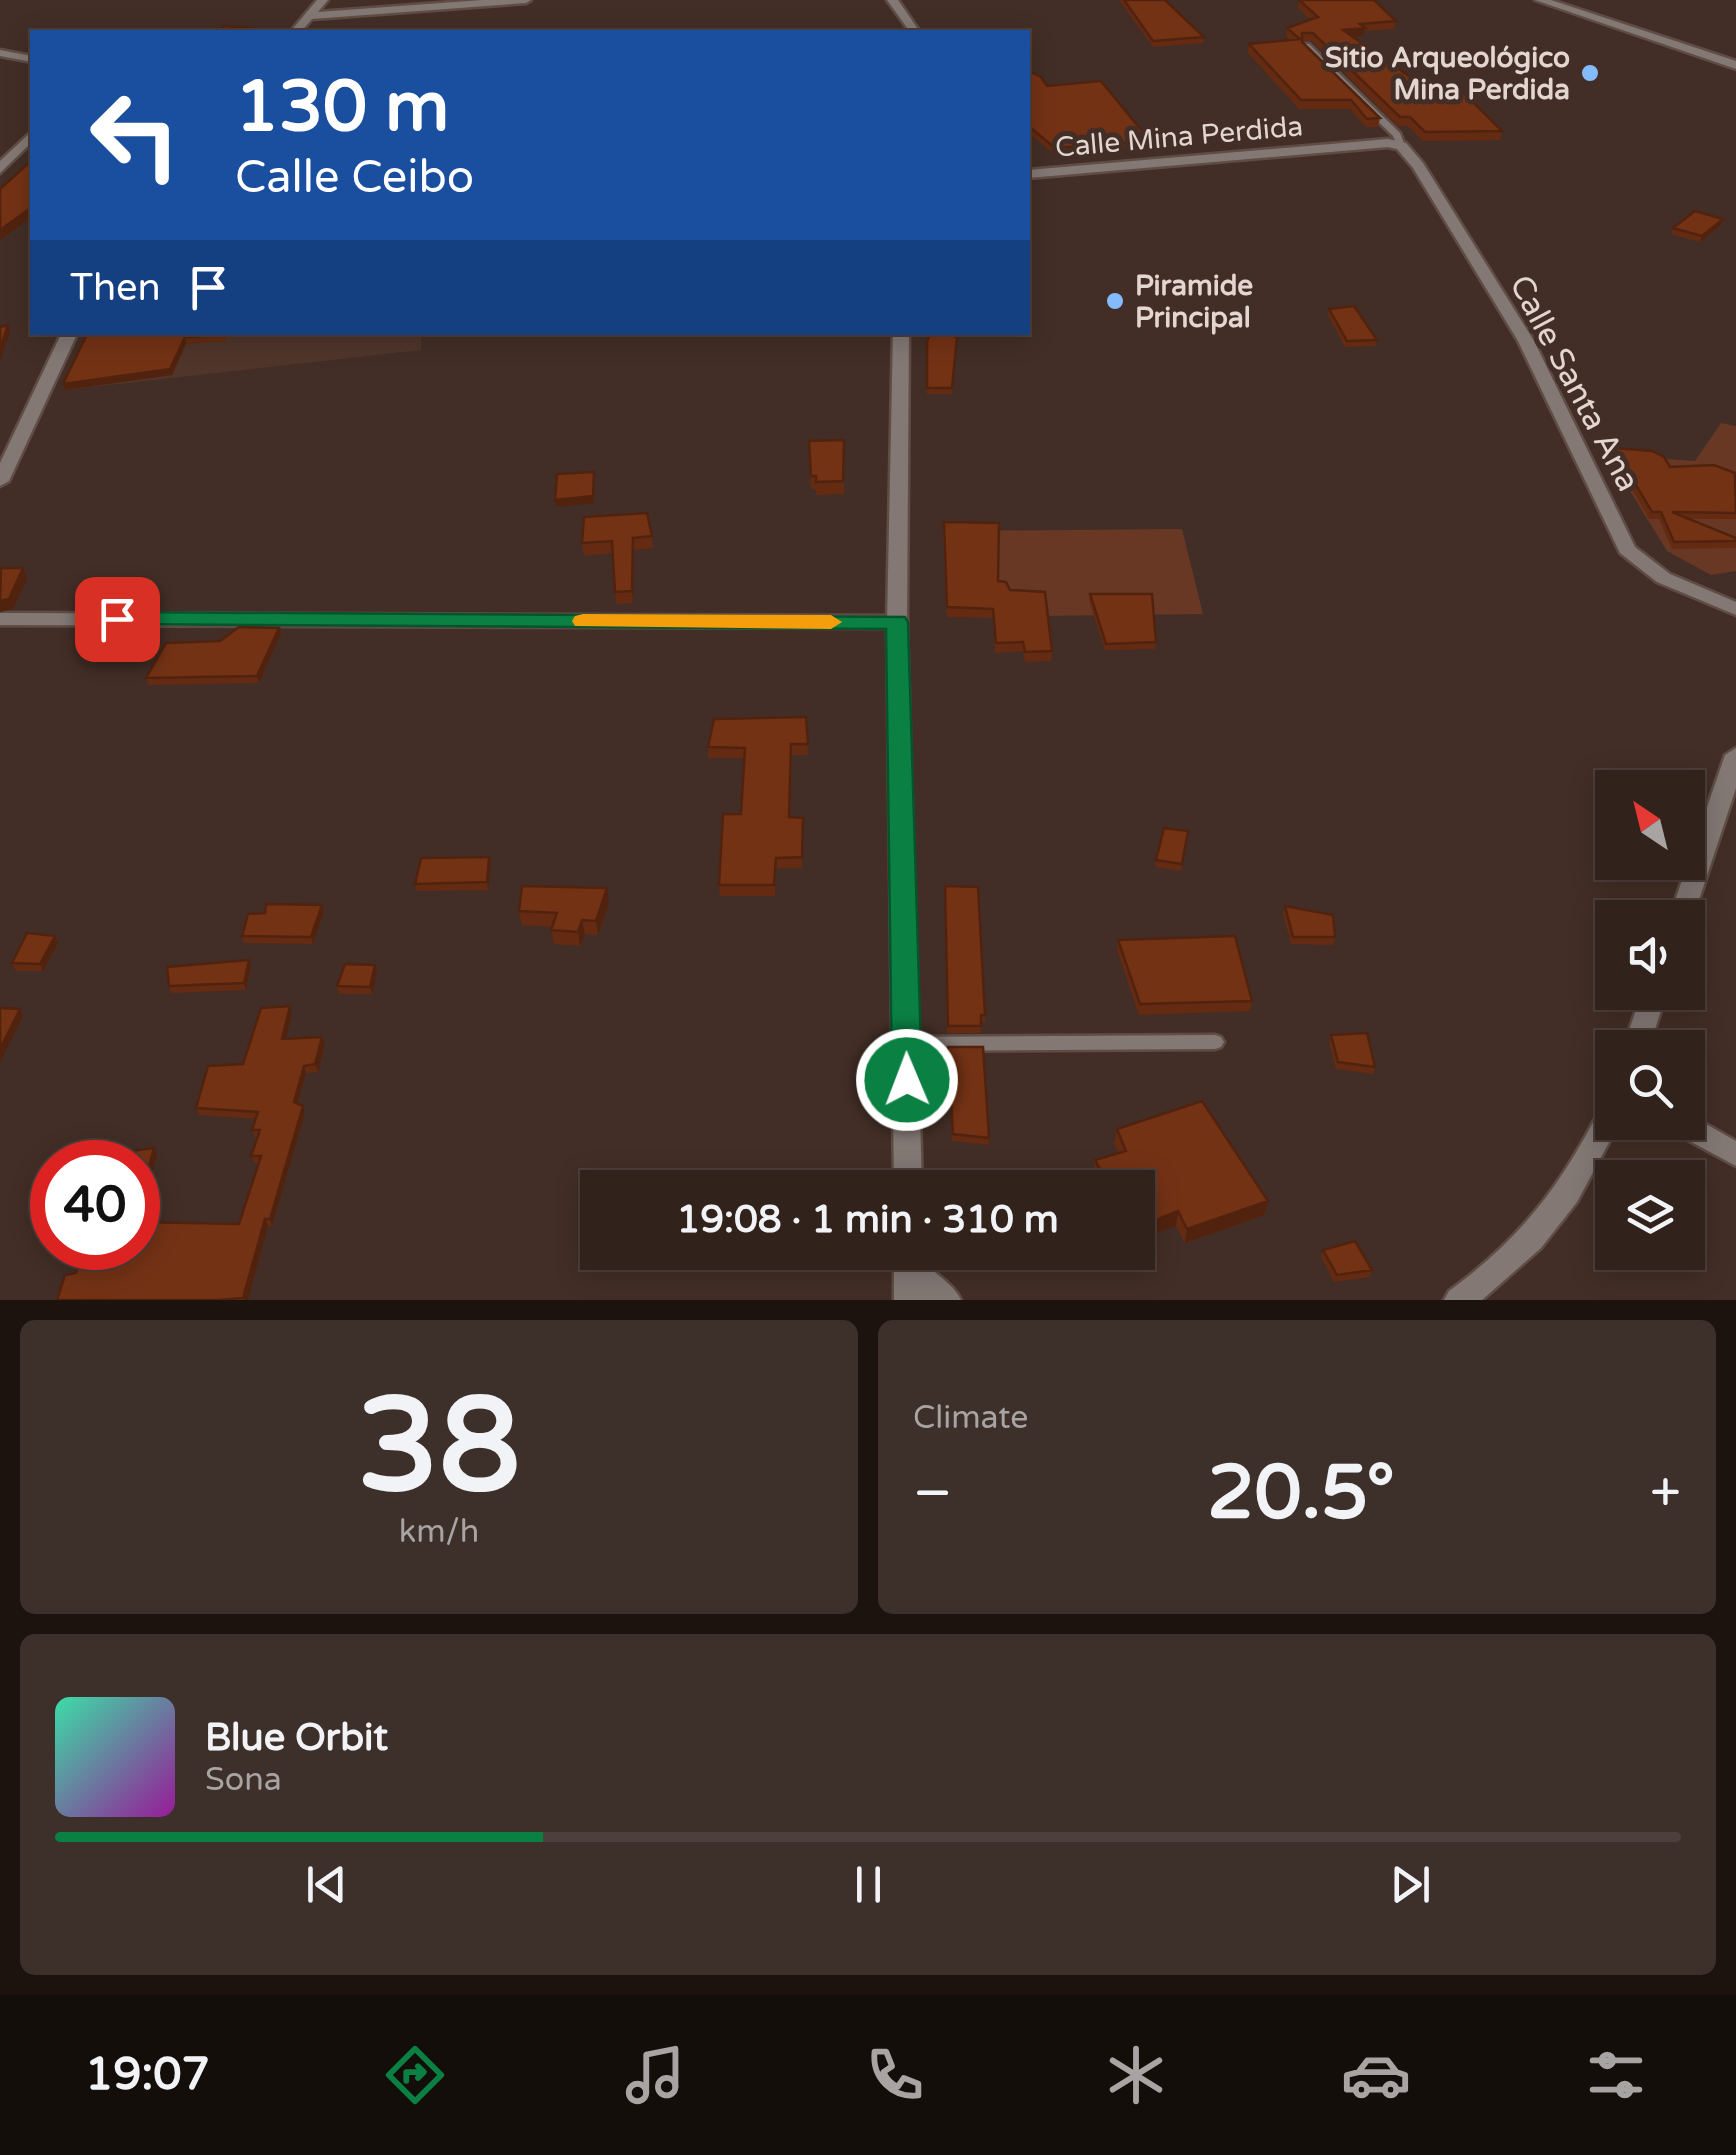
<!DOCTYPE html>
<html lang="en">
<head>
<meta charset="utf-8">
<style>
	body { margin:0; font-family:"Varela Round",sans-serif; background:#3d2f29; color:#f1f3f6; height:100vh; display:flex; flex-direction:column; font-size:38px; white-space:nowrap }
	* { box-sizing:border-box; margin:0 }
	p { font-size:32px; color:#a8a4a3 }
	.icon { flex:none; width:55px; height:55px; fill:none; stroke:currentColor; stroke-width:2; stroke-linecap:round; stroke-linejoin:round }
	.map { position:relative; height:1300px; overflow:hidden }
	.drawer { display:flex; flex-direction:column; gap:20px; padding:20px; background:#1c130f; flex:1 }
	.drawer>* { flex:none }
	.guide { position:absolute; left:30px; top:30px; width:1000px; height:305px; border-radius:0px; box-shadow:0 5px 25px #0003,0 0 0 2px #4d3f3b; background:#1a4fa0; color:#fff; overflow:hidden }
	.needle { width:65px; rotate:325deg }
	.buttons { position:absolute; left:1595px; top:770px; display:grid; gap:20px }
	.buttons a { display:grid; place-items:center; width:110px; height:110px; border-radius:0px; background:#32221c; box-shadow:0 5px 25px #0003,0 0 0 2px #4d3f3b; font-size:50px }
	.speed { position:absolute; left:30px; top:1140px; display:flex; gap:20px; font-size:50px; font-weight:700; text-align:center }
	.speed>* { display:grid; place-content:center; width:130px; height:130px; border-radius:50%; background:#32221c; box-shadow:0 5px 25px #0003,0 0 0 2px #4d3f3b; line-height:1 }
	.speed .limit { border:15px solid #d22; background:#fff; color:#111 }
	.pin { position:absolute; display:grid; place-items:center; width:85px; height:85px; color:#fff; margin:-42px; border-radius:20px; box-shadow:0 5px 15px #0006 }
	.me { position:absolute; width:110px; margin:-55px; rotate:359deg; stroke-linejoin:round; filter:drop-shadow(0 0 8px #0008) }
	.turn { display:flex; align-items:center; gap:35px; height:210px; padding:0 40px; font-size:45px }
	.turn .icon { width:130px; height:130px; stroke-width:2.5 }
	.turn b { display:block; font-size:70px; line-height:85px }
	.then { display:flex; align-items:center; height:95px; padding:0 40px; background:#0003; gap:20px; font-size:38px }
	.big { font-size:75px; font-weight:700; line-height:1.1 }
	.drawer .widget { flex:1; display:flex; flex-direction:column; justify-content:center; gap:15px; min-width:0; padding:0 35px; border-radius:15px; background:#3d2f29 }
	.drawer .dial { align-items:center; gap:0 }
	.dial b { font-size:130px; line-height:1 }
	.song { display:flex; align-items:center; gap:30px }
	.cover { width:120px; height:120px; border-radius:15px; background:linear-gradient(135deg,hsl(160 70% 55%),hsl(300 70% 35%)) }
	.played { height:10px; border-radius:5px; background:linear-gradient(90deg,#0b8043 30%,#4d3f3b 30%) }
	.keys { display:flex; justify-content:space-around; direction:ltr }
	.heat { display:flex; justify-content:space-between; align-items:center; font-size:55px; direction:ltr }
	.drawer .tiles { flex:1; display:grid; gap:20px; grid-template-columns:1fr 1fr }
	.widget:last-child { grid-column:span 2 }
	.trip { position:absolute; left:580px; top:1170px; width:575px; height:100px; border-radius:0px; background:#32221c; box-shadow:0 5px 25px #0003,0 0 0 2px #4d3f3b; font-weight:700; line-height:100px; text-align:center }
	.menu { display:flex; height:160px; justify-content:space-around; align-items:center; background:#140e0b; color:#a8a4a3 }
	.menu .icon { width:70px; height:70px }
	.menu .current { color:#0b8043 }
	.menu b { font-size:45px; color:#f1f3f6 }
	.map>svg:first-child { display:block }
</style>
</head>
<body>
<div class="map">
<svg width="1736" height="1300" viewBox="0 0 1736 1300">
	<rect width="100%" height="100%" fill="#422e26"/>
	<path fill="#50352b" d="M93 333H421V350L65 390Z"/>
	<path fill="#693824" d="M1721 423 1736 426V571L1711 575 1667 551 1608 455 1695 461Z
		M1182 529 1203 614 947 617 943 531Z"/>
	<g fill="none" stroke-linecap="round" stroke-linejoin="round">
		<g stroke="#5f4c45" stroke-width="5">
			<path id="service" d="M1303 44H1309L1400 133 1405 146 1404 148H1398L1393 136 1303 48Z
				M1215 1035 1221 1037 1224 1042 1221 1047 1215 1049 907 1051 901 1049 898 1044 901 1039 907 1037Z"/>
		</g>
		<g stroke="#5f4c45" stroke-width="5">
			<path id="minor" d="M317 0H328L318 12 482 0H531L526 3 312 19 301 32H290Z
				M1535 0H1551L1736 61V69Z
				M0 50 32 56V62L0 56Z
				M32 131V142L0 173V161Z
				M1388 139 1406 143 1423 163 1534 341 1635 547 1670 574 1736 602V615L1657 582 1620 553 1518 341 1413 168 1397 149 1388 147 1028 178V170Z
				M62 332H78L9 481 0 486V463Z
				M0 613 897 616 907 622 897 628 0 625Z
				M1688 1114 1736 1141V1166L1669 1130 1665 1122H1688Z"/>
		</g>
		<g stroke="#5f4c45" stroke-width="5">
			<path id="tertiary" d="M887 0H898L920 32H910Z
				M893 332H909L907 622 922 1188H894L887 622Z
				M1736 748V788L1693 918 1688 925V918H1669L1725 755Z
				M1642 992H1667L1649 1048H1623Z
				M1612 1100V1122H1620L1577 1202 1541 1248 1482 1300H1444L1449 1291C1522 1238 1563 1183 1603 1103Z
				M897 1252H919C927 1272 952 1280 961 1300H894V1259Z"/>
		</g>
		<use href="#service" fill="#837874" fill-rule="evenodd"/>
		<use href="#minor" fill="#837874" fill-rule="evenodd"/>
		<use href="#tertiary" fill="#837874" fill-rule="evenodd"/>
	</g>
	<path fill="#642b12" d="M1119 0H1165L1204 37 1203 43 1153 47Z
		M1299 0 1396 21 1394 29 1364 31 1363 36 1353 37 1416 81 1502 131 1500 140 1423 141 1408 126H1398L1312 41H1302L1380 118 1378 127H1366L1350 109H1299L1248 53 1249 44 1290 40 1286 36 1287 28 1311 20 1298 8Z
		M1028 73 1047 86 1150 141 1149 146 1054 154 1031 135 1028 130Z
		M1721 225 1700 242 1671 234 1673 228Z
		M1329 309 1377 340 1375 346 1345 347 1328 315Z
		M88 332H228L225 341 186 344 172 375 65 390Z
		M957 337 952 394H927V342Z
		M844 440V494L816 495V489H811L809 441Z
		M1614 448 1670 467 1736 474V519H1689L1736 538V548L1672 549 1659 519H1649L1612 455Z
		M944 532 998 581 1010 590 1052 651 1051 661 1025 662 1023 651 995 653 993 618 947 617Z
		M652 536 653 548 634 550 633 603 616 604 612 553 584 556 582 543Z
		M1090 594 1156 642 1155 649 1105 650 1089 601Z
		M281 634 259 683 149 685 146 678 220 641Z
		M806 717 808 755H792L790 817 803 828 802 868H776L775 896H720L719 885 741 814 744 758H708V747Z
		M1188 831 1181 871 1155 867 1156 860Z
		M489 857 491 864 488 890 417 891 415 884Z
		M945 886 985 1015V1022H981V1033H947Z
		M607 888 609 903 598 935 585 934 580 946 554 944 551 930 552 927 522 925 519 911Z
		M1285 906 1335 937 1333 945 1291 944 1283 914Z
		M324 912 313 944 244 943 242 936Z
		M1118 940 1252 1001 1250 1011 1139 1015 1117 950Z
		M58 943 43 971H16L12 963Z
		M249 960 251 967 246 990 171 993 169 986Z
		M375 965 377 973 372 994H339L337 986Z
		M292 1014 286 1039 325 1044 318 1072 306 1073 298 1104 305 1113 272 1226H268L248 1300H57L76 1273 138 1248 239 1224 258 1163H254L251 1156 258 1138H255L252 1130 256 1119 199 1115 196 1108Z
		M1331 1035 1375 1067 1373 1074 1336 1069 1329 1043Z
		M948 1054 989 1138V1145L952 1141Z
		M1117 1129 1268 1201 1264 1215 1185 1243 1176 1226 1138 1188H1100L1093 1174 1095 1160 1119 1153 1114 1143Z
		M157 1155 149 1185 138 1187V1162Z
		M1323 1250 1372 1270 1370 1277 1334 1282 1321 1257Z"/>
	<path fill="#51230f" d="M1365 28 1363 36 1342 38 1343 30Z
		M32 207V217L0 240V230Z
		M1723 219 1721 225 1700 242 1702 236Z
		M8 325 10 331 0 362V349Z
		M185 337 186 344 172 375 65 390 63 384Z
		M594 472V503L556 507 555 500Z
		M633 538 634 550 633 603 632 591Z
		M23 568 27 579 13 609 0 612V601Z
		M279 628 281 634 259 683 257 676Z
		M489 857 491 864 488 890 487 882Z
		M607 888 609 903 598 935 596 921Z
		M322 905 324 912 313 944 311 937Z
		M582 920 585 934 580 946 578 932Z
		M55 936 58 943 43 971 40 964Z
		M249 960 251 967 246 990 244 983Z
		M375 965 377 973 372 994 370 987Z
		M290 1006 292 1014 284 1047 282 1039Z
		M20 1009 23 1016 0 1063V1049Z
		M322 1037 325 1044 318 1072 315 1064Z
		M304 1066 306 1073 296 1110 294 1102Z
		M303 1106 305 1113 272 1226 270 1219Z
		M154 1148 157 1155 149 1185 146 1178Z
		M1268 1201 1264 1215 1185 1243 1187 1229Z
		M1178 1211 1176 1226 1138 1240V1227Z
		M265 1219 268 1226 248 1300H244Z"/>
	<path fill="#743215" stroke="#51230f" stroke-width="2.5" d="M1124 0H1165L1204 37 1153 41Z
		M1299 0H1374L1396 21 1360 24 1365 28 1343 30 1416 81 1454 83 1502 131 1425 132 1410 117H1400L1313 33H1302V42L1380 118 1367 119 1351 100H1301L1249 44 1300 39 1287 28 1318 17Z
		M224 26 252 28 250 31H254L253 32H218Z
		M1031 72 1041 77 1047 86 1101 81 1150 141 1055 148 1032 129 1028 124V73Z
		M31 161H32V207L0 230V189Z
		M1695 211 1723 219 1702 236 1673 228Z
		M1354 306 1377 340 1347 341 1329 309Z
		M8 325 0 349V327Z
		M88 332H224V335L185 337 170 369 63 384Z
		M931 332H940L957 337 952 388H927V342Z
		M844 440 843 481 816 482V476H811L809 441Z
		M1614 448 1652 451 1664 457 1670 467 1714 465 1735 473 1736 513 1672 512 1736 538V541L1674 542 1661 512H1652Z
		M594 472 593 496 555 500 557 474Z
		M647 513 652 536 633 538 632 591 615 592 612 541 582 543 584 517Z
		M944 522 999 523 998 581 1006 582 1010 590 1045 592 1052 651 1025 652 1023 642 996 643 993 609 947 607Z
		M1 568H23L9 599 0 601Z
		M1090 594H1152L1156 642 1106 644Z
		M239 627 279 628 257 676 146 678 166 643 220 641Z
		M806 717 808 744H791L789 817 803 818 802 857 776 858 774 885H719L723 814H741L745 748 708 747 714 719Z
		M1164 828 1188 831 1182 864 1156 860Z
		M489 857 487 882 415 884 421 858Z
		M522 886 607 888 596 921 582 920 578 932 551 930 557 913 519 911Z
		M945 886 978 887 985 1015H981V1026H948Z
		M266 904 322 905 311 937 242 936 248 914 265 913Z
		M1285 906 1333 915 1335 937H1293Z
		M27 933 55 936 40 964 12 963Z
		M1235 936 1252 1001 1140 1004 1118 940Z
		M249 960 244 983 169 986 167 967Z
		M345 964 375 965 370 987 337 986Z
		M290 1006 282 1039 322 1037 315 1064 304 1066 294 1102 303 1106 270 1219H265L243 1298 218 1300H57L65 1275 76 1273 83 1248H138V1222L239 1224 261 1156H251L260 1130H252L258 1112 196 1108 208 1066 243 1064 261 1008Z
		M0 1008 20 1009 0 1049Z
		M1367 1033 1375 1067 1338 1062 1331 1035Z
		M948 1047H983L989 1138 953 1134Z
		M1202 1101 1268 1201 1187 1229 1178 1211 1138 1227V1188H1110L1095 1160 1126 1151 1117 1129Z
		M154 1148 146 1178 138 1179V1162H114L117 1153Z
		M1355 1241 1372 1270 1337 1275 1323 1250Z"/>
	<path fill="#0b8043" stroke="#07532c" stroke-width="2.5" d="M117 612 905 617 908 622 922 1080 917 1088 907 1092 897 1088 892 1080 886 629 109 624 106 619 109 614Z"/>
	<path fill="#f59e0b" d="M583 614 831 615 842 622 831 629 575 626 572 621 575 616Z"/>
	<g fill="#84bcfb" stroke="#422e26" stroke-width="4">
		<circle cx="1590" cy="73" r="10"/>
		<circle cx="1115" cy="301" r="10"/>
	</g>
	<g text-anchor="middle" stroke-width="10" stroke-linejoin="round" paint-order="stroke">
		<g font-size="28" font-weight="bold" fill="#e3d6d1" stroke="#422e26" text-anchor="end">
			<text x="1570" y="67">Sitio Arqueológico<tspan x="1570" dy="32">Mina Perdida</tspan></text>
			<text x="1135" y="295" text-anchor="start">Piramide<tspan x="1135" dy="32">Principal</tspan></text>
		</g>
		<g font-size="28" fill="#e3d6d1" stroke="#422e26">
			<text transform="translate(1179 136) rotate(-5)" y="10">Calle Mina Perdida</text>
		</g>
		<g font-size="32" fill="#e3d6d1" stroke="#422e26">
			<text transform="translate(1575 383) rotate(62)" y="11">Calle Santa Ana</text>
		</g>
	</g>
</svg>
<div class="buttons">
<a><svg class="needle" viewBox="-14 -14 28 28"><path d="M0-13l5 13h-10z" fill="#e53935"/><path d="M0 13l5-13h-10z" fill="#a8a4a3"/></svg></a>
<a><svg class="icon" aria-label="sound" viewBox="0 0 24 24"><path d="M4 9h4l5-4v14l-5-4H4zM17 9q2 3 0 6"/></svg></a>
<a><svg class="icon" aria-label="search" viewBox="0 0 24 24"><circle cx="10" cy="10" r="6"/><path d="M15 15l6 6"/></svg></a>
<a><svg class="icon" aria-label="layers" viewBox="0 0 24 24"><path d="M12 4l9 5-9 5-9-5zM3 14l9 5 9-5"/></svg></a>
</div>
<div class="speed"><div class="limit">40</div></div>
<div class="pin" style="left:117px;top:619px;background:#d93025"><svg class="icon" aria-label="arrive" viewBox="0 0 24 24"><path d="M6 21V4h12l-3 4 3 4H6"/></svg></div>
<svg class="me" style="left:907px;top:1080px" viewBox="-20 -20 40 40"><circle r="17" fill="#0b8043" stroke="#fff" stroke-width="3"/><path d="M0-11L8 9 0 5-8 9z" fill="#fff"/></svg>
<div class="trip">19:08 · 1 min · 310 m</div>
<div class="guide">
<div class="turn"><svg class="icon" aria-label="left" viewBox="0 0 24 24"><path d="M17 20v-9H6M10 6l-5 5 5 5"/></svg><div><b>130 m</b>Calle Ceibo</div></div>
<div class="then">Then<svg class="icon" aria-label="arrive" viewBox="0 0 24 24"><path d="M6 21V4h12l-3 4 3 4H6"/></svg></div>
</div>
</div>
<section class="drawer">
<div class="tiles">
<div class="widget dial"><b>38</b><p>km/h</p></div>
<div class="widget"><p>Climate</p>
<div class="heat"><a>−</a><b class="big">20.5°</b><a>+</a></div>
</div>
<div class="widget">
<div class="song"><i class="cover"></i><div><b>Blue Orbit</b><p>Sona</p></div></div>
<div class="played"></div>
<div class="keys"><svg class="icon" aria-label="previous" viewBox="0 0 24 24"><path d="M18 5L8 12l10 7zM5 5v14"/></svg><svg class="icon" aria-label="pause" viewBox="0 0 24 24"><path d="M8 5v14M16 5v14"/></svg><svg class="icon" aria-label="next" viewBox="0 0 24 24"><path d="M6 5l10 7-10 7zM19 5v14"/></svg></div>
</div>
</div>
</section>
<nav class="menu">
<b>19:07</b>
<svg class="icon current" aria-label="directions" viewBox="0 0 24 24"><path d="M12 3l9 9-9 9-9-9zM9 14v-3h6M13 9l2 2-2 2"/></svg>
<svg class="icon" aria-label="music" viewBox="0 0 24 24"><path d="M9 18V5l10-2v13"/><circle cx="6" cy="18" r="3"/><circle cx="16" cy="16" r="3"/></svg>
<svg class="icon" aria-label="phone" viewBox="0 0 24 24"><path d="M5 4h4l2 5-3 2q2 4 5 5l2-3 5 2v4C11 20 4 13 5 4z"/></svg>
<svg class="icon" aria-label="climate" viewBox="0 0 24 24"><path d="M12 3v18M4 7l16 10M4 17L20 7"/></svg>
<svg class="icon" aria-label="car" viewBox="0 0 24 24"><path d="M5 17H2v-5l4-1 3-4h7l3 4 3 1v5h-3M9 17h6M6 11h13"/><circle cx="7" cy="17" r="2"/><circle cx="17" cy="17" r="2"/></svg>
<svg class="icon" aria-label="filters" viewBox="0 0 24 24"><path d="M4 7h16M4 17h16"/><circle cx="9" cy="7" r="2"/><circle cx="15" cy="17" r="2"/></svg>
</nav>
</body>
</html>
